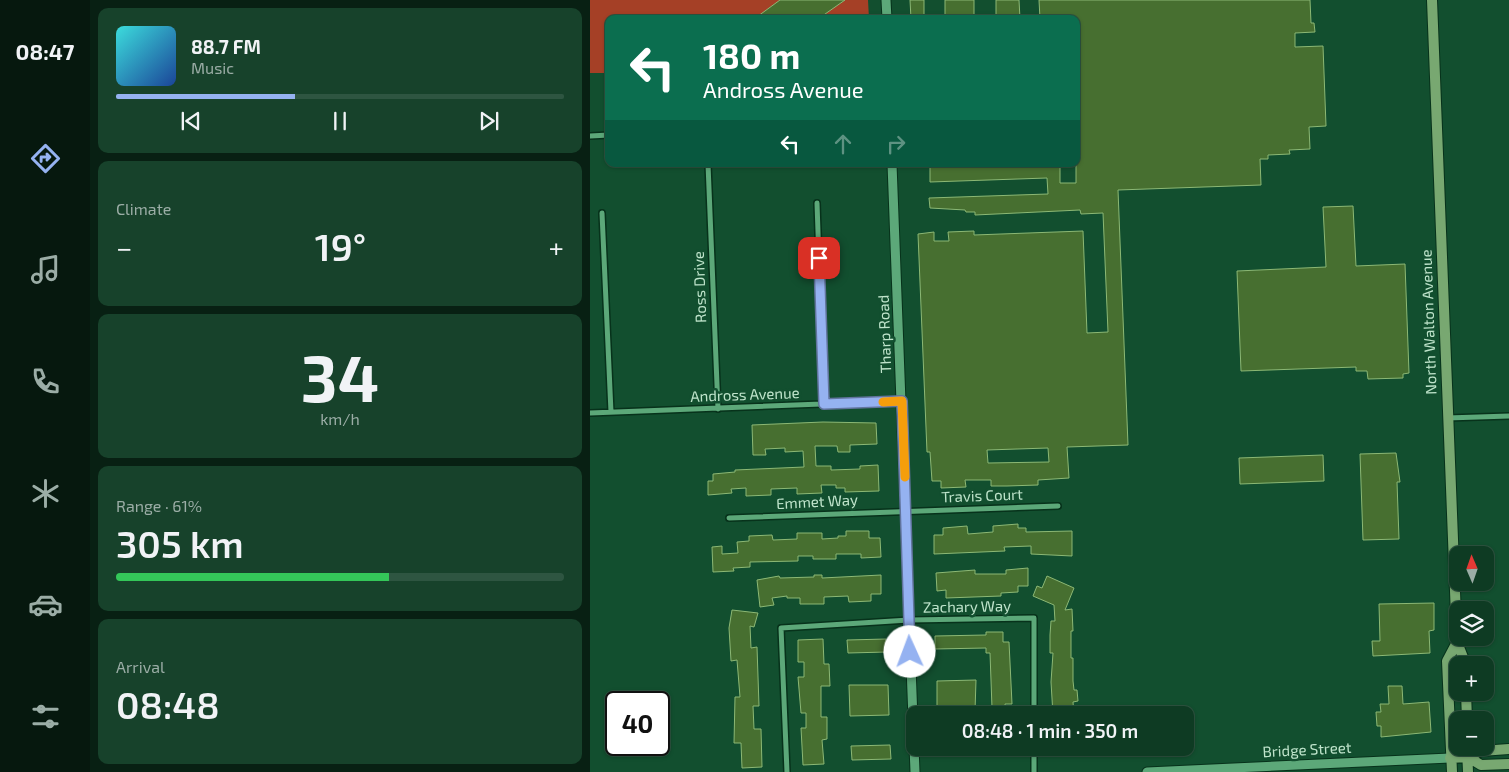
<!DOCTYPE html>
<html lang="en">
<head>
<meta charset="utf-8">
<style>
	body { margin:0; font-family:"Exo 2",sans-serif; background:#17422b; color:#f1f3f6; height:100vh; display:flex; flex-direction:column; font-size:19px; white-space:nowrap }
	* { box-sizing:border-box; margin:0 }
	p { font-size:16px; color:#9bada6 }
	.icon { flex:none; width:28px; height:28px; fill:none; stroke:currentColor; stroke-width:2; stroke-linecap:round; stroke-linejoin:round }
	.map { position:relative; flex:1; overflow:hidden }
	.sheet { display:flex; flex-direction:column; gap:8px; padding:8px; background:#082013; width:500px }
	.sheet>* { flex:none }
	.hud { position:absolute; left:15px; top:15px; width:475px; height:152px; border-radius:10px; box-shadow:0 1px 4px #0004,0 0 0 1px #2e5541; background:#0b6e4f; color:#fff; overflow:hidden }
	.needle { width:32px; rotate:358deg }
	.fabs { position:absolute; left:859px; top:546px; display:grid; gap:10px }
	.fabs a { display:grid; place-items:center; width:45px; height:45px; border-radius:10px; background:#0e3b23; box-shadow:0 1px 4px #0004,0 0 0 1px #2e5541; font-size:25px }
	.speed { position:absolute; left:15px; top:691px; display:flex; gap:10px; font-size:25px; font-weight:700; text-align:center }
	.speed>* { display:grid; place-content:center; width:65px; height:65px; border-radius:50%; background:#0e3b23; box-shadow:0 1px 4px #0004,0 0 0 1px #2e5541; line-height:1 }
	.speed .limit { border:2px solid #111; border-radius:8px; background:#fff; color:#111 }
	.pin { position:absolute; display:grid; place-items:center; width:42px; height:42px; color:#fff; margin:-21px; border-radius:10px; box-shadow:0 2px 8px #0006 }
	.me { position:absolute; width:55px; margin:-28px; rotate:358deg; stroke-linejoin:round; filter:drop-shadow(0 0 4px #0008) }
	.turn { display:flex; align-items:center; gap:18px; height:105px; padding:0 15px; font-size:22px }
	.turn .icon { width:65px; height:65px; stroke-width:2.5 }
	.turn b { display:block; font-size:35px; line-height:42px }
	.lanes { display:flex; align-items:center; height:48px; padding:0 15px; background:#0003; justify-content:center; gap:25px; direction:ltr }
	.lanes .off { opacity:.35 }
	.big { font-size:38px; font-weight:600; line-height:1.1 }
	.sheet .card { flex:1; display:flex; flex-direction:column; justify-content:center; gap:8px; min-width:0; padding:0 18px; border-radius:10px; background:#17422b }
	.sheet .dial { align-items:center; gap:0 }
	.dial b { font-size:65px; line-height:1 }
	.song { display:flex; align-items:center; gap:15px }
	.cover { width:60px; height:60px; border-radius:8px; background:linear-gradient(135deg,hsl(180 70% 55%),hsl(220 70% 35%)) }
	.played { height:5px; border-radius:2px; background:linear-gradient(90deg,#95b2f1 40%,#2e5541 40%) }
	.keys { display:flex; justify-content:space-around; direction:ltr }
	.heat { display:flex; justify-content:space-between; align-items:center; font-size:28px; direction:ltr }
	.charge { height:8px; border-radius:4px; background:linear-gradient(90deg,#34c759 61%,#2e5541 0) }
	.trip { position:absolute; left:316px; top:706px; width:288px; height:50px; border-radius:10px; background:#0e3b23; box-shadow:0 1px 4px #0004,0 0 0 1px #2e5541; font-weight:600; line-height:50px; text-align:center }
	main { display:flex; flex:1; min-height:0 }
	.tabs { display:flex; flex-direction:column; width:90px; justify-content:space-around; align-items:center; background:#06180e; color:#9bada6 }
	.tabs .icon { width:35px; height:35px }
	.tabs .on { color:#95b2f1 }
	.tabs b { font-size:22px; color:#f1f3f6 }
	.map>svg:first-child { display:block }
</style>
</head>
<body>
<main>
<nav class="tabs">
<b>08:47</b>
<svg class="icon on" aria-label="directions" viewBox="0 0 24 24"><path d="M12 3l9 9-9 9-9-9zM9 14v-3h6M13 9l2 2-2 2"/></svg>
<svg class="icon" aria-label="music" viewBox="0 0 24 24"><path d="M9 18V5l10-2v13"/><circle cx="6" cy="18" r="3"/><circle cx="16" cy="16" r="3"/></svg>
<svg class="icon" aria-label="phone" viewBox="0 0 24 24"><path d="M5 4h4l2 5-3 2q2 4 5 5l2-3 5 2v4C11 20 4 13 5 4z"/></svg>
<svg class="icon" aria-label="climate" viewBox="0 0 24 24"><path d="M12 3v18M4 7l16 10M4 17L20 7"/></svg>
<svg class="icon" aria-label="car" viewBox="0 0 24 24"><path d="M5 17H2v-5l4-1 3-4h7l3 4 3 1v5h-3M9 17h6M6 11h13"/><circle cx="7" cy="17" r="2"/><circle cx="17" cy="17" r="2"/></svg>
<svg class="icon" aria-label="filters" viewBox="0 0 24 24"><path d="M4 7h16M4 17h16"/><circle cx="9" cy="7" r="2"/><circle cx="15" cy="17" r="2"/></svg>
</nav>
<section class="sheet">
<div class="card">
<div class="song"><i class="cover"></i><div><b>88.7 FM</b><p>Music</p></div></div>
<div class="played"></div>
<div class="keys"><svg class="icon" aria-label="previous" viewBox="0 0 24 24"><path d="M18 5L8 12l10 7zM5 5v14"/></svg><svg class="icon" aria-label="pause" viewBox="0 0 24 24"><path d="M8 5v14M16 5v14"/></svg><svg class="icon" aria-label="next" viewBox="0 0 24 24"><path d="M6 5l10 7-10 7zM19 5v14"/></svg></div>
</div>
<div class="card"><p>Climate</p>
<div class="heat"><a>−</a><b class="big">19°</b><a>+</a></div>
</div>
<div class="card dial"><b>34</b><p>km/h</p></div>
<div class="card"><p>Range · 61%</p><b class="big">305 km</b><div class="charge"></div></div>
<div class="card"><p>Arrival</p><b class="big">08:48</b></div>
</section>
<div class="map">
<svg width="919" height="772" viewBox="0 0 919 772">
	<rect width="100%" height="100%" fill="#124f2f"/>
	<path fill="#a54026" d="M0 0H278L279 19H19V73H0Z"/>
	<path fill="#476f30" stroke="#8cb875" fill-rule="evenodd" d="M190 0H255L228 19H164Z
		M320 0H334V19H321Z
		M355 0H384V19H355Z
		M406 0H429L430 19H406Z
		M449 0H720L721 23H724L725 32 705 33V47L733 46 736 126 719 127 720 149 699 150 700 154 678 155V159H670L671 185 528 190 538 445 477 447 479 478 448 480V485L417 486H401V480H375L376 487 351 488V481H342L340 452H337L328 234 344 232V241H359L358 232 384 231V235L493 231 497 333 518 332 513 213 491 214 490 210 385 215V212H376L375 210 340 208 339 198 458 194 457 178 340 182V164H470V183H486V19H450ZM458 448 459 462 398 463 397 450Z
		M763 206 766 266 815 264 819 373 813 374V378L778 379 777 371H766V367L651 371 647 271 736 267 733 207Z
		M233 422 286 423 287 444 260 445V452H248L247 446H225L226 466H241V470L270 469V466L288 465 289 491 255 492V488H246V485H231L232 493 207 494V488L181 489V495L156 496V488L141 489 142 493 118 495V481H123V474L145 472V470L214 467 213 451 195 452V448L175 449 176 455H163L162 425Z
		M806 453 810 482H807L809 539 773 540 770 454Z
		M733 455 734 481 650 484 649 458Z
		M428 524V528H436V532L482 531V556L441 554V546L414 547 415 551 344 554V535H353V528L377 526 378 534 403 532V526Z
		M256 531H279V538H290L291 557 271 558V554H246V559H223V556H208V561L160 562V567L143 568 144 571 123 572 122 547 132 546V554L148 553 147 542 159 541V536L182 535 183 540 207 539V533H232V539L248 538V536H256Z
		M438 568V586H428V592L411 593V596L356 598V590L347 591 346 573 385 570V574H416V570Z
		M224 575H232V578L291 575V594H281V601L259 602 258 596 234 597V604H210V598H197V596L182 598 184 605 170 607 167 580 189 576 190 578 224 577Z
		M457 576 484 588 475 610 482 609 483 631H481V658H483V681L484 690H487L488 701 483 702 484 715H463L461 682 463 653H460V635L461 621H465L464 605 443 596 447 586 452 588Z
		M844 603V630L839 631 840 653 783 656 782 641H790L789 604Z
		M142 610 168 613 164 627 160 626 161 648 167 647 169 706H163L164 729H171L172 767 152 768 151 743H144L145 697H150L147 660 141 661 139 628Z
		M396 632H413V642H419L422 704H415L416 715H398V708H402L400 653H396V648L345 649V636L396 635Z
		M233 639 234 664H239L240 686H231V717H237V739L232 740 234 764 213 765 211 728H216V713H211L208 677H214V662H208V640Z
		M296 639 297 652 258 653 257 640Z
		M386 680 385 711H347V681Z
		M259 685H298L299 715 260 716Z
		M798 686H812L813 704 839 702 841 732 791 737V726H787L786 712H791L790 704H799Z
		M300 745 301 759 262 760 261 746Z
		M350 748H379V754L350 755Z"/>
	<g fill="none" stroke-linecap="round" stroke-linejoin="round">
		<g stroke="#07321b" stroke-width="8">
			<path id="minor" d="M0 136 19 135
				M118 164 128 409
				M227 203 234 404
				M12 213 21 412
				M0 413 311 401
				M857 418 919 416
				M139 518 468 506
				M444 748V772
				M197 772 191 628 319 620 444 618V715"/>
		</g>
		<g stroke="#07321b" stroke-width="11">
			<path id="tertiary" d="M296 0 297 19
				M302 164 325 772
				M557 772 860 758"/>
		</g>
		<g stroke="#07321b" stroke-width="12">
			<path id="secondary" d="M842 0 867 642 876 665
				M876 692 877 720
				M877 748 878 772
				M878 757 891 765 919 764
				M860 758 878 757 891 751 919 749
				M862 772 857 661 867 642"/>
		</g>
		<use href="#minor" stroke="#5ca879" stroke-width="5"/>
		<use href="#tertiary" stroke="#5ca879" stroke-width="9"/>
		<use href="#secondary" stroke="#78a871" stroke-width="10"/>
	</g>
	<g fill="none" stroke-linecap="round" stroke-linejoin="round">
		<g stroke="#61749d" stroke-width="12">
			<path id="route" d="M229 258 234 404 312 401 320 652"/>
		</g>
		<use href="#route" stroke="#95b2f1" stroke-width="9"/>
		<path stroke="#f59e0b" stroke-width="9" d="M293 402 312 401 315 477"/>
	</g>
	<g text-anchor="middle" stroke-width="5" stroke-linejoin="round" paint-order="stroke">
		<g font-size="15" fill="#bfe4cb" stroke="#124f2f">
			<text transform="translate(110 287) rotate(-92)" y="5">Ross Drive</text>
			<text transform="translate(839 322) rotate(-92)" y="5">North Walton Avenue</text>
			<text transform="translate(295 334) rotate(-92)" y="5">Tharp Road</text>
			<text transform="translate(155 395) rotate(-2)" y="5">Andross Avenue</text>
			<text transform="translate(392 496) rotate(-2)" y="5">Travis Court</text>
			<text transform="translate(227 502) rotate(-3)" y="5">Emmet Way</text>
			<text transform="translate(377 607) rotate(-1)" y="5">Zachary Way</text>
			<text transform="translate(717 750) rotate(-3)" y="5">Bridge Street</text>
		</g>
	</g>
</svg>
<div class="fabs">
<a><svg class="needle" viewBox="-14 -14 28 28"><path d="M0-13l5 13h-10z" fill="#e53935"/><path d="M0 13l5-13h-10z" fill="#9bada6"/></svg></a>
<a><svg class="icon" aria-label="layers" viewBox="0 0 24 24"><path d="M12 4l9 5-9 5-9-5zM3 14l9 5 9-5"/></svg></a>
<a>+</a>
<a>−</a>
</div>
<div class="speed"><div class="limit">40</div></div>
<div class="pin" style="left:229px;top:258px;background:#d93025"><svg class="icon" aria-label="arrive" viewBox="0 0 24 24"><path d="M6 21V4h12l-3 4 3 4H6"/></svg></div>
<svg class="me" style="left:320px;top:652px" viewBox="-20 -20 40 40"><circle r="19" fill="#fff"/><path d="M0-13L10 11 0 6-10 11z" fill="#95b2f1"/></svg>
<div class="trip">08:48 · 1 min · 350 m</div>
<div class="hud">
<div class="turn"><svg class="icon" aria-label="left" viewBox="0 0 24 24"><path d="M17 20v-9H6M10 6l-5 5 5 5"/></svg><div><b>180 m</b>Andross Avenue</div></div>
<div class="lanes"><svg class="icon" aria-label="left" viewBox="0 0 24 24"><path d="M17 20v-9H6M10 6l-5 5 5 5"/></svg><svg class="icon off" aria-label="ahead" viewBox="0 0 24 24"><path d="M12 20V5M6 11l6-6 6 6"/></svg><svg class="icon off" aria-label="right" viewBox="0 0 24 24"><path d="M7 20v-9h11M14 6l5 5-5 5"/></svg></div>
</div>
</div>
</main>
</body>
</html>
